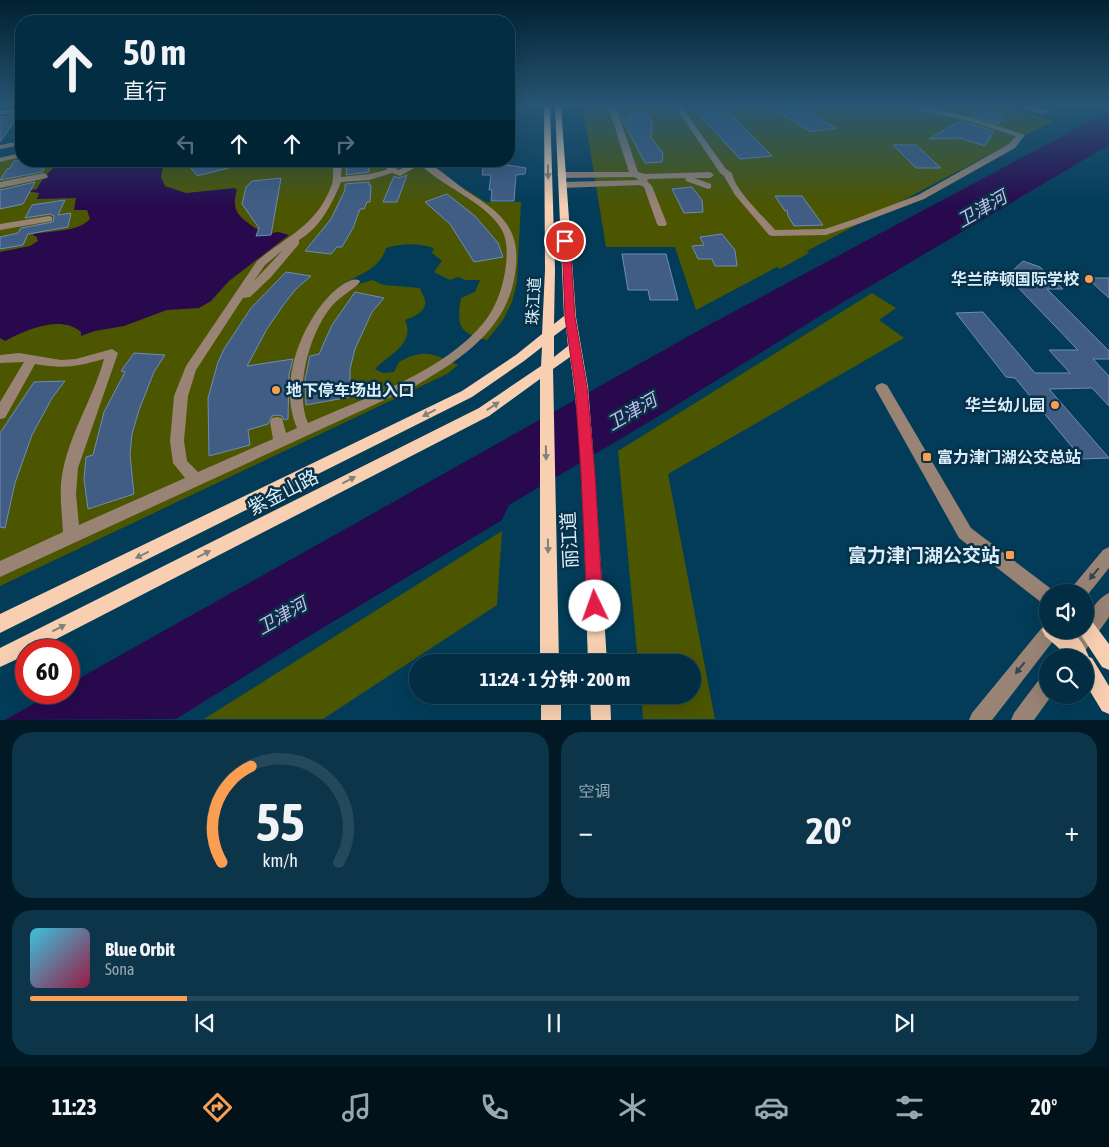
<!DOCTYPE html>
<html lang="zh">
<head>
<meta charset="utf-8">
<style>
	body { margin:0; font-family:"Asap Condensed","Noto Sans SC",sans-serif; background:#0c3549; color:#f1f3f6; height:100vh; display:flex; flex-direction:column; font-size:19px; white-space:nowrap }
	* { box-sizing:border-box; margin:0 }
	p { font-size:16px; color:#96a8b2 }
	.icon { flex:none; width:28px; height:28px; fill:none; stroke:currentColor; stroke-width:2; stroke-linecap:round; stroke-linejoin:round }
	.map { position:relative; height:720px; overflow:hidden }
	.details { display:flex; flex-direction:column; gap:12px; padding:12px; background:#011924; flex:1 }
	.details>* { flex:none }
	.banner { position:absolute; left:15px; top:15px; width:500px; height:152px; border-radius:20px; box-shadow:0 5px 20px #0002,0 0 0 1px #23495b; background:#022d42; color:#f1f3f6; overflow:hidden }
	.tools { position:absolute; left:1039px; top:584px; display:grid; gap:10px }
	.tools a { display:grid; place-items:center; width:55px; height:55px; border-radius:50%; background:#022d42; box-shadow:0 5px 20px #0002,0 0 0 1px #23495b; font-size:25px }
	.speed { position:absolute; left:15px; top:639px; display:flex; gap:10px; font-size:25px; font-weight:700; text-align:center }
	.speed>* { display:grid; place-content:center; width:65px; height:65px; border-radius:50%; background:#022d42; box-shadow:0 5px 20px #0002,0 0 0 1px #23495b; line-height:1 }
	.speed .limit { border:8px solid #d22; background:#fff; color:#111 }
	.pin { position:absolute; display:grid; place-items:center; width:42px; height:42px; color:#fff; margin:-21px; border:2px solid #fff; border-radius:50%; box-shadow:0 1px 5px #0007 }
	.me { position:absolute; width:55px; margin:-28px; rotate:357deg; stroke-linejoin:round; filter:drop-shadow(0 0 4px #0008) }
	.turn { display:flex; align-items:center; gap:18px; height:105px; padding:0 25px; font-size:22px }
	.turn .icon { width:65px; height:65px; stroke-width:2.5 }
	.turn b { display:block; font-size:35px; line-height:42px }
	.lanes { display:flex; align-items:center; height:48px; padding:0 25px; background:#0003; justify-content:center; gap:25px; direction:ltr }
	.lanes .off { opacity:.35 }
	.big { font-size:38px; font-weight:700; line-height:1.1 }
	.details .tile { flex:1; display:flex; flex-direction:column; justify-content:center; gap:8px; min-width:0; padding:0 18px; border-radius:20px; background:#0c3549 }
	.details .dial { align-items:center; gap:0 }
	.dial svg { height:130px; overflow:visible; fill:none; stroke:#23495b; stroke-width:7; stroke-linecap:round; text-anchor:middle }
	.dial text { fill:#f1f3f6; stroke:none }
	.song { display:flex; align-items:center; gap:15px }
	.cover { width:60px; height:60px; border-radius:8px; background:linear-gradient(135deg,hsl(190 70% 55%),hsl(340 70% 35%)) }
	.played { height:5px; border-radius:2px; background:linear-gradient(90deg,#fb9e51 15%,#23495b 15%) }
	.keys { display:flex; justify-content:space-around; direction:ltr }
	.heat { display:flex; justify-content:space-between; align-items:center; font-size:28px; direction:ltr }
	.details .tiles { flex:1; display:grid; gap:12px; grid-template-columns:1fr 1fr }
	.tile:last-child { grid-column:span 2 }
	.trip { position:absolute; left:409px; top:654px; width:292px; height:50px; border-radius:25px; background:#022d42; box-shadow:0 5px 20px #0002,0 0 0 1px #23495b; font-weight:700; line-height:50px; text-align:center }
	.tabs { display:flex; height:80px; justify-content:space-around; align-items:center; background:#01121a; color:#96a8b2 }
	.tabs .icon { width:35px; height:35px }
	.tabs .selected { color:#fb9e51 }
	.tabs b { font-size:22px; color:#f1f3f6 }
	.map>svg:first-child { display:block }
</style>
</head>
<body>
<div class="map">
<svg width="1109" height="720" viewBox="0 0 1109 720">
	<rect width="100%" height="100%" fill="#023c58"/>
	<path fill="#4c5600" d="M583 106 622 108 668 106H1003L1053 121 807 251 809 253 780 269 777 267 696 310 675 247H606Z
		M21 153V161H381L382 163 429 161 457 184 486 202H521L517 282 512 302 503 320 487 340C460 333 456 328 461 298L475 292 480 280H466L458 277 450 280 434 272 442 261 432 253 434 248C418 243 402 243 386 248 380 270 358 274 340 286L356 285 372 280 384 285 420 288C421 292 424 296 425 300 427 312 413 317 405 320 416 344 388 355 375 369L383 373 394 372 399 362C425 348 433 354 458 365L447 374 0 586V157Z
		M872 293 896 308 879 320 904 338 668 474 715 719H643L641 695H692V662H638L618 451Z
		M502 531 497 605 323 719H204Z"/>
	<path fill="#28094e" d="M1109 111V145L823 314 654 419 509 505 502 520 306 638 176 719 5 720 53 693 69 692V684L705 327Z
		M58 161H164L161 177 165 186 186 193 235 188 237 190C230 213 241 218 258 230L257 236 278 232 289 235 229 281 211 301 199 308 167 310 124 326 95 331 81 336V332C61 314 25 330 5 341L0 338V252L30 246 38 241 36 236H33L34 234C50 231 78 232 90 219L87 210H74L76 198 36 199 38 197 39 193 27 191 37 189C42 178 51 172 58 161Z"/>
	<path fill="#415d84" stroke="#6f8cb7" d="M722 106 772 156 740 159 693 108Z
		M768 106H797L836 128 811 132Z
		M981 109 1003 116 998 124 971 115Z
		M645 112 652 121 651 138 663 153 662 162 645 163 622 119 631 118 628 114Z
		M19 115 0 142V117Z
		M960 121 994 131 985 146 959 138 929 139Z
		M893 145H916L941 168H916Z
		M14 161H48L42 172 0 180 7 169 10 168Z
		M186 161H236V166L197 176Z
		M347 161H369V172L346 175Z
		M484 161 526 168 525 174 516 175 514 201H491L492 190H489L491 175H482Z
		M407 175 397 202H383L394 176 399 178Z
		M281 178 271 235 256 236 259 228 242 204 246 187 252 181Z
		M35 182 23 204 0 209V190Z
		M369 182V185H371L370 202H367L364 209H360L353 228 342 247H337L331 254 305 251 331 219 345 190V184Z
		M692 187 702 200 703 212 684 213 672 189Z
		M447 194 475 216 498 243 503 257 474 262 450 224 425 202Z
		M775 196H802L823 225 794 226 788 216 787 210 785 211Z
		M65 200 58 215 71 213 68 227 28 234 23 245 0 249V237L18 233 21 228 53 222 54 216 50 214 25 218 32 205Z
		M722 234 735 250 737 266H715L712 259H698L692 246 704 245 700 237Z
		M622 254H666L678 300H650L648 290H628Z
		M1023 261 1040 267 1063 289H1047L1109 351V359H1093L1109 376V406L1092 388 1049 389 1109 458 1082 459 1015 378 1006 377 956 313 983 312 1035 373H1070L1049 350H1078L1007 276Z
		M286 272 311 276 296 289 284 304 267 329 247 366 293 359 289 374 288 419 284 420 282 416 277 415 272 416 268 424 248 430 250 445 209 456 208 398 218 362 224 349 251 308Z
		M1087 278H1109V298Z
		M355 292 384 298 372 312 355 349 350 369V397L306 405 305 379 310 356 319 354 332 325Z
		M134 353 165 355 154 372 139 410 132 434 130 455 134 494 88 509 84 479 86 457 93 455 104 412 125 372 121 371Z
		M65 381 52 398 32 435 15 483 5 528 0 527V433L34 382Z"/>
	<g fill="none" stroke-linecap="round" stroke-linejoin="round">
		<path fill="#988375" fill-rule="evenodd" d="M613 106H627L617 110 638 172 645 174 710 172 714 175 710 178H694L711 184V188L708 189 686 181 685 178 648 179 647 181 652 186 667 224 665 226H659L657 224 644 187 640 185 562 188 558 185 562 182 639 180 634 177 561 178 557 175 561 172H629L609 109Z
			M675 106H681L726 169 732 173C734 189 763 216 775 230L825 229 855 219 918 195 1009 144 1016 136 969 121 907 108 904 106H916L971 117 1025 135 1015 148 924 199 861 223 826 235 772 236 769 235 735 195 724 176 720 173Z
			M1019 106H1028L1052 112 1041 114Z
			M21 109V113L0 115V111Z
			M21 141V145L0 149V145Z
			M21 153V157L0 162V158Z
			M334 161H342L341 177 369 174 386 170 390 164 400 162 411 163 414 168 400 176 392 173 369 180 341 182C332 204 320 228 299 240V244L271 277 250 297 243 298 196 370 188 396 184 441 187 461 198 472 273 439 270 422 272 418 277 417 282 418 286 433 297 428C278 384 300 325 332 293 339 287 350 277 359 280L360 282C352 291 340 296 331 307 309 334 294 390 308 423 366 397 445 372 485 321 496 307 502 289 505 272 507 258 509 240 500 227 484 201 440 186 417 161 433 161 454 183 468 192 503 214 522 230 515 274 507 330 460 360 415 386L0 577V561L63 532C62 513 59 494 62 475 69 434 93 399 104 359 75 367 65 369 35 364L5 418 0 419V402L24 362 0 363V355L19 353 61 360 76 359 112 349 118 353 78 468 76 494 79 525 185 478 173 463 170 441 174 396 186 366 257 261C288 235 317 226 332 184 334 178 332 169 334 161ZM400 167H405L399 170 395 169ZM283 250 254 281 265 265Z
			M44 173 48 176 47 178 0 188V182Z
			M49 216 52 217V221L0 230V224Z
			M882 383 887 385 971 528 1054 591 1055 592H1048V605L1042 603 959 538 875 388 877 385Z
			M1109 547V568L1085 598V592H1070L1073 586 1103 550Z
			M1109 593V617L1080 658H1059L1065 646 1063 630H1085C1085 617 1096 599 1109 593Z
			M1048 622V630H1060L1057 636 992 720H969L972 713 1045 624Z
			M1048 674V695H1052L1034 720H1011L1014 713 1041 677Z"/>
		<path fill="#f8cfb1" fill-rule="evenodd" d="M544 106H550L555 270 554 324 564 316 555 106H561L576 317 588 387 595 475 607 662H588C584 561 585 457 570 357L553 369 559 662H540V379L489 416 35 650H26V655L0 667V648L479 408 541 366 542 347 524 361 472 397 0 633V614L462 391 516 355 542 334 545 270ZM566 327 568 346 554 357V336Z
			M1085 617 1091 620 1109 644V670L1102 667 1079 632 1078 630H1085Z
			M1048 622V630C1072 630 1080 634 1089 657L1092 658 1109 686V714L1102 711 1085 683V658H1070L1045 636 1042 630 1045 624Z
			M541 695H561V720H541Z
			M590 695H610L611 720H591Z"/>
	</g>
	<defs><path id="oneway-solid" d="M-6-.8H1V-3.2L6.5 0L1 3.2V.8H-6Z" transform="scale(1.25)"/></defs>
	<g fill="#80807c">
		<use href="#oneway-solid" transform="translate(548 172) rotate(89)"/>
		<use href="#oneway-solid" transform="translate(493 406) rotate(-33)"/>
		<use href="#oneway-solid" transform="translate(429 413) rotate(153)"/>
		<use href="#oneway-solid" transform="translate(546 453) rotate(89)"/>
		<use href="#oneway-solid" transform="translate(349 480) rotate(-27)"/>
		<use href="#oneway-solid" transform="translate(548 546) rotate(89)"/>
		<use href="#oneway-solid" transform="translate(204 554) rotate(-27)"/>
		<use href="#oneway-solid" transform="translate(142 555) rotate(154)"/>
		<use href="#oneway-solid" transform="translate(59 628) rotate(-27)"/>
	</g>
	<g fill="#2c4652">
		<use href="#oneway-solid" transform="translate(1094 574) rotate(129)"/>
		<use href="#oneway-solid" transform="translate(1020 668) rotate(129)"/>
	</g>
	<linearGradient id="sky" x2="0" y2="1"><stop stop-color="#012130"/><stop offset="0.51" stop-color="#285675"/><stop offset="1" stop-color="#285675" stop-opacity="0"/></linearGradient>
	<rect width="1109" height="206" fill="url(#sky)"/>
	<path fill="#e11d48" stroke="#92132f" d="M562 239H568L570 241 575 317 587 387 595 474 603 606 601 612 595 614 589 612 587 606 581 474 575 387 565 317Z"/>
	<g fill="#fb9e51" stroke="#083147" stroke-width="2">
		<circle cx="1089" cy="279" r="5"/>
		<circle cx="276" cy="390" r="5"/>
		<circle cx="1055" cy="405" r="5"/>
		<rect x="922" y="452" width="10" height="10" rx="2.5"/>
		<rect x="1005" y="550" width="10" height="10" rx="2.5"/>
	</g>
	<g text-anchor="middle" stroke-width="5" stroke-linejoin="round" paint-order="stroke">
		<g font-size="16" font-weight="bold" fill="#d9eefc" stroke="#083147" text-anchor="end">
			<text x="1079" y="285">华兰萨顿国际学校</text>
			<text x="286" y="396" text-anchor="start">地下停车场出入口</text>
			<text x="1045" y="411">华兰幼儿园</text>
			<text x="937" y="463" text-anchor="start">富力津门湖公交总站</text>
		</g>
		<g font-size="16" fill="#d9eefc" stroke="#083147">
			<text transform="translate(533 301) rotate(-87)" y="6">珠江道</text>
		</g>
		<g font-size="18" font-style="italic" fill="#cabdee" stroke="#083147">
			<text transform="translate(982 209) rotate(-30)" y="6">卫津河</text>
			<text transform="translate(632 412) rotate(-30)" y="6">卫津河</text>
			<text transform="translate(282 616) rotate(-30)" y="6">卫津河</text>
		</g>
		<g font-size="19" fill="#d9eefc" stroke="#083147">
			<text transform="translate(283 492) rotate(-27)" y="7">紫金山路</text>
			<text transform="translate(569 540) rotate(-93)" y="7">丽江道</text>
		</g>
		<g font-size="19" font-weight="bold" fill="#d9eefc" stroke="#083147" text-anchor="end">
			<text x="1000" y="562">富力津门湖公交站</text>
		</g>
	</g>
</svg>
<div class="tools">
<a><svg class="icon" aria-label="sound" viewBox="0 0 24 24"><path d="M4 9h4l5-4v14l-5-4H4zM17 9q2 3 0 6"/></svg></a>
<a><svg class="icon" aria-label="search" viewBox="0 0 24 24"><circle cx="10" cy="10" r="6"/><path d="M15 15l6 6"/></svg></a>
</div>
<div class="speed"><div class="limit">60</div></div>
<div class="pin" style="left:565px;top:241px;background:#d93025"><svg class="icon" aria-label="arrive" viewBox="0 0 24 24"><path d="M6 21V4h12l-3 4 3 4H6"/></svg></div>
<svg class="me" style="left:595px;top:606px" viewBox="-20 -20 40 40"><circle r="19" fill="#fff"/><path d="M0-13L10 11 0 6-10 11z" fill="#e11d48"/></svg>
<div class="trip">11:24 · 1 分钟 · 200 m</div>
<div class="banner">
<div class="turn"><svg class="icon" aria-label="ahead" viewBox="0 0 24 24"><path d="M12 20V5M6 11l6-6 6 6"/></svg><div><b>50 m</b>直行</div></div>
<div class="lanes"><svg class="icon off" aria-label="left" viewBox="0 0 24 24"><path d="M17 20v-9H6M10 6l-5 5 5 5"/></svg><svg class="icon" aria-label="ahead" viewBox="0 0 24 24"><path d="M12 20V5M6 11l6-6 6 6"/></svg><svg class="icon" aria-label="ahead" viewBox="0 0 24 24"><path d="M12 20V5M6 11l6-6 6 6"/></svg><svg class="icon off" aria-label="right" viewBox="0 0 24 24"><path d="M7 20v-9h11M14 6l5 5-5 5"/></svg></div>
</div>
</div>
<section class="details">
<div class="tiles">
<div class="tile dial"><svg viewBox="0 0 100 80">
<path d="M14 69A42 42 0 1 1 86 69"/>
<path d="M14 69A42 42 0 0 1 32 10" stroke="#fb9e51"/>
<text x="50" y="56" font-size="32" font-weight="700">55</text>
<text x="50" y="72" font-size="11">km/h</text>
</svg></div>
<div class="tile"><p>空调</p>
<div class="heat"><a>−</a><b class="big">20°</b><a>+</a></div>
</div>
<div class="tile">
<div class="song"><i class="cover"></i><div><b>Blue Orbit</b><p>Sona</p></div></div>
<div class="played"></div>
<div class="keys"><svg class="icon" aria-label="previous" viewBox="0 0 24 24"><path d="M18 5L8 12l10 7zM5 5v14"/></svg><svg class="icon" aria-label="pause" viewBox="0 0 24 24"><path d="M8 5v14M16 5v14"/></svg><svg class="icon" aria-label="next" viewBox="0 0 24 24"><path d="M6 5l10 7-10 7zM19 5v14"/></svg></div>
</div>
</div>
</section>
<nav class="tabs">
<b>11:23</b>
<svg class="icon selected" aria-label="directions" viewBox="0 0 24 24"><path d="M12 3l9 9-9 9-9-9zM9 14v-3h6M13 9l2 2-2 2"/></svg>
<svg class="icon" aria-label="music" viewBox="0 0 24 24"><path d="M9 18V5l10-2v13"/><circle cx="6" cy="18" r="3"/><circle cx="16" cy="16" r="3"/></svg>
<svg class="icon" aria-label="phone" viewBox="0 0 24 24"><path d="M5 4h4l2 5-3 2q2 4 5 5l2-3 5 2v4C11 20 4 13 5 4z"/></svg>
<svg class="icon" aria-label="climate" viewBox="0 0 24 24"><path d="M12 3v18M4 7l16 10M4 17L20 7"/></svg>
<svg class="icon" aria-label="car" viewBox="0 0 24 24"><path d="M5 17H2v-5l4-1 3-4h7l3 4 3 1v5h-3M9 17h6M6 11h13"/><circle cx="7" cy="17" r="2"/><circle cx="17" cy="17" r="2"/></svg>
<svg class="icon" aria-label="filters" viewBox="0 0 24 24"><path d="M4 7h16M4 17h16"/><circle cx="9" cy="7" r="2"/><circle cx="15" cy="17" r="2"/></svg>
<b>20°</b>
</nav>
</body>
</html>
